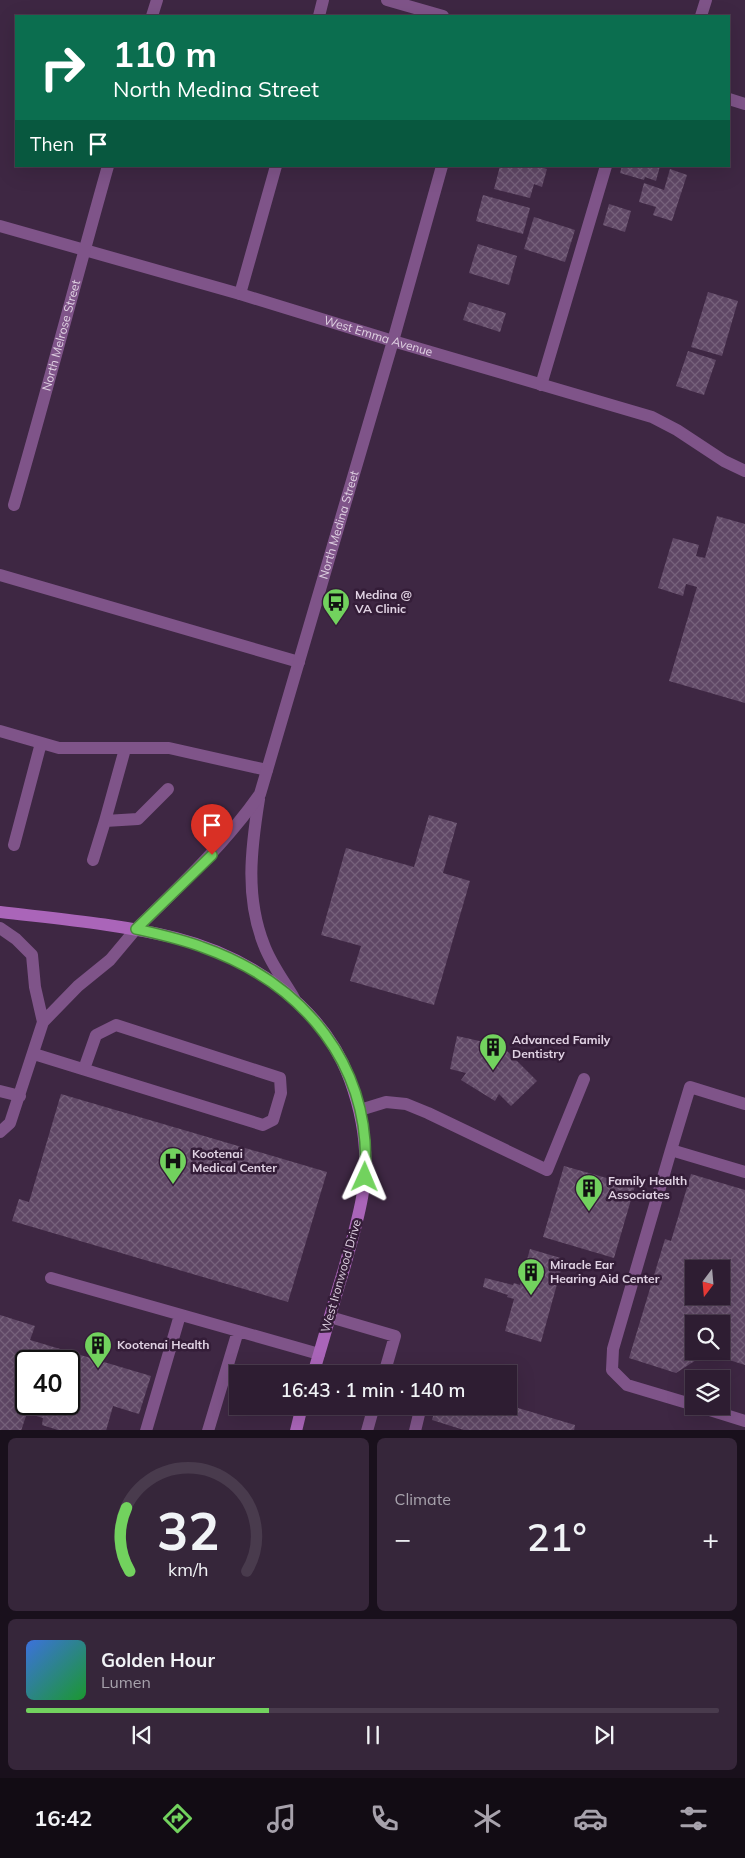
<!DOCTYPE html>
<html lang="en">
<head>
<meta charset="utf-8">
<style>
	body { margin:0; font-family:Mulish,sans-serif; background:#36263a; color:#f1f3f6; height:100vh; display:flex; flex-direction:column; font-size:19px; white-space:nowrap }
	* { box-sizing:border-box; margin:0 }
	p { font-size:16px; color:#a7a2ac }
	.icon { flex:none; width:28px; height:28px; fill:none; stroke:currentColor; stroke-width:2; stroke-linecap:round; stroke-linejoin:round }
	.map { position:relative; height:1430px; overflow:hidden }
	.panel { display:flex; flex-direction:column; gap:8px; padding:8px; background:#19101c; flex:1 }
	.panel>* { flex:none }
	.hud { position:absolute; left:15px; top:15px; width:715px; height:152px; border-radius:0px; box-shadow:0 5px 20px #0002,0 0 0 1px #493b4d; background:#0b6e4f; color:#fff; overflow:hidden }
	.needle { width:32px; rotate:196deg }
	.buttons { position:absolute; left:685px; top:1260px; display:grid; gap:10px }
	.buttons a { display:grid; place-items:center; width:45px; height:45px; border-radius:0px; background:#2e1d32; box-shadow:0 5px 20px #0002,0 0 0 1px #493b4d; font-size:25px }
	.speed { position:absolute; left:15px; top:1350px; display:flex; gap:10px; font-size:25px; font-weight:700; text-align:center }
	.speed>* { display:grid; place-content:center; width:65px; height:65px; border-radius:50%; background:#2e1d32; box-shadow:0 5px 20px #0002,0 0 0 1px #493b4d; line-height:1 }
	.speed .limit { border:2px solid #111; border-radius:8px; background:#fff; color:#111 }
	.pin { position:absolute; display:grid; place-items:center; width:42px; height:42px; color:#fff; margin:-51px -21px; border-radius:50% 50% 50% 0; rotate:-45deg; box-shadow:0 0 5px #0007 }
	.pin .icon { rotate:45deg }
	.me { position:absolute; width:55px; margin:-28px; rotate:1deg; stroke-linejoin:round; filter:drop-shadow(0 0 4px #0008) }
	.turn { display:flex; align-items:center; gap:18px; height:105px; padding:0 15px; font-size:22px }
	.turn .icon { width:65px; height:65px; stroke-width:2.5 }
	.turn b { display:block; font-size:35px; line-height:42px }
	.then { display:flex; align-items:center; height:48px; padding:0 15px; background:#0003; gap:10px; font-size:19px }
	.big { font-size:38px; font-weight:600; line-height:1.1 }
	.panel .widget { flex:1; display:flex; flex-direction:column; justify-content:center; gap:8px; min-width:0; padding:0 18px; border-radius:8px; background:#36263a }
	.panel .dial { align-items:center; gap:0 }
	.dial svg { height:130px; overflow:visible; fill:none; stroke:#493b4d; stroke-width:7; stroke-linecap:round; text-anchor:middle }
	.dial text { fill:#f1f3f6; stroke:none }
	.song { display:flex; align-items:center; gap:15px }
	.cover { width:60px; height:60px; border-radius:8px; background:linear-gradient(135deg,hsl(220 70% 55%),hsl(130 70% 35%)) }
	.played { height:5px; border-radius:2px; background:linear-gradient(90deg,#72d25e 35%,#493b4d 35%) }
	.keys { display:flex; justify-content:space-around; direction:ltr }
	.heat { display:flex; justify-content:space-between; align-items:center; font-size:28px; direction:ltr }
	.panel .tiles { flex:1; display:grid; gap:8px; grid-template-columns:1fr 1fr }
	.widget:last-child { grid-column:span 2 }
	.trip { position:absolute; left:229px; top:1365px; width:288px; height:50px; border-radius:0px; background:#2e1d32; box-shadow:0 5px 20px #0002,0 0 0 1px #493b4d; font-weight:600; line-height:50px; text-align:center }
	.tabs { display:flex; height:80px; justify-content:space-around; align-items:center; background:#120c14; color:#a7a2ac }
	.tabs .icon { width:35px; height:35px }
	.tabs .selected { color:#72d25e }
	.tabs b { font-size:22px; color:#f1f3f6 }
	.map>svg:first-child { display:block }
</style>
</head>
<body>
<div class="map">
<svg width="745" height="1431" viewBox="0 0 745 1431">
	<defs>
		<pattern id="building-cross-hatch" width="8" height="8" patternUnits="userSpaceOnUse" patternTransform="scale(1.25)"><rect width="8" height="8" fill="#5f4765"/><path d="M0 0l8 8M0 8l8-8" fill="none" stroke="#76617b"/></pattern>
	</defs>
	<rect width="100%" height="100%" fill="#3e2743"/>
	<path fill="url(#building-cross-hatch)" fill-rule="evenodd" d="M500 166H537L547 169 542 187 534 184 530 198 494 189Z
		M622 166H660L656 181 645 177 644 180 620 173Z
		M670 169 687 175 672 221 653 215 656 207 639 202 644 183 664 190Z
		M483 195 530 208 523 234 476 221Z
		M609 204 631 211 625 232 603 225Z
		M534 217 575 230 565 262 524 249Z
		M478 244 517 256 509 285 469 273Z
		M708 292 738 301 722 356 691 347Z
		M469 302 506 313 500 332 463 320Z
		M688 351 716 360 704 395 676 386Z
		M717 516 745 524V703L669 681 697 587 686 584 683 596 658 588 673 538 699 545 696 556 705 558Z
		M429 815 457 823 443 873 470 881 434 1005 350 981 361 946 321 935 346 848 414 867Z
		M457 1036 502 1046 537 1081 511 1106 499 1094 495 1101 461 1080 466 1073 450 1069Z
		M61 1094 327 1172 288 1302 12 1221 19 1199 29 1202Z
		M564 1166 635 1186 614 1258 543 1237Z
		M691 1174 745 1190V1365L707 1353 676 1373 629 1358 665 1239 671 1241ZM694 1269H721V1296H694ZM694 1324H721V1351H694Z
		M530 1249 564 1259 541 1342 505 1331 514 1299 507 1297 508 1295 483 1287 485 1278 513 1285 514 1283 520 1285Z
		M0 1315 35 1326 30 1340 151 1376 139 1414 113 1406 106 1431H61L42 1425 43 1418 27 1413 21 1431H0ZM26 1361H69V1404H26Z
		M508 1405 575 1425 574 1431H467L432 1420 436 1406H508Z"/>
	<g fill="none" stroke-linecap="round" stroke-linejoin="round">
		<path stroke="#7f5489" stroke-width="12" d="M319 16 323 0
			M240 294 276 166
			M541 385 606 166
			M0 575 299 662
			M0 731 59 748H169L267 770
			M125 749 105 821 138 819 168 789
			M14 845 41 743
			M93 860 105 821
			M0 928 16 939 32 955 35 987 43 1022
			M34 1054 263 1125 273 1120 281 1093 280 1078 116 1025 96 1035 84 1069
			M0 1091 20 1096
			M360 1110 386 1102 406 1104 428 1113 547 1170 584 1079
			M0 1132 10 1123 43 1022 78 986 110 960 136 929
			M671 1150 690 1087 745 1104
			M51 1278 319 1354
			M330 1317 395 1336 384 1374
			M694 1405 627 1385 612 1370 613 1349 671 1150 745 1172
			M697 1406 745 1421
			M146 1431 180 1315
			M208 1431 238 1331
			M367 1431 374 1406
			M415 1431 421 1406"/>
		<g stroke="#7f5489" stroke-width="12">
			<path d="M387 0 443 16"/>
			<path d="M152 16 157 0"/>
			<path d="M701 16 706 0"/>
			<path d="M729 99 745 104"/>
			<path id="s1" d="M0 226 240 294 393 341 652 417 677 430 724 461 745 471"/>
			<path id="s2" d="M14 505C47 392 76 279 108 166"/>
			<path d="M259 799C251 849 245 897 264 945 271 964 284 981 294 998"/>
			<path id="s3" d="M136 929C180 886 225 844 260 794L393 341 442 166"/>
		</g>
		<path stroke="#aa65b9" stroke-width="12" d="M0 912C59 919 118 924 176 938 250 957 323 1006 350 1080 363 1116 369 1154 363 1192 359 1218 351 1243 344 1269 333 1304 324 1339 313 1374
			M296 1431 302 1406"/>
	</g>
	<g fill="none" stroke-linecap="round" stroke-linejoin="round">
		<g stroke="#4a883d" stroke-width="12">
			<path id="route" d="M212 855 136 929C158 934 181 939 202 947 304 983 373 1066 365 1177"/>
		</g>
		<use href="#route" stroke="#72d25e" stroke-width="9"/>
	</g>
	<defs>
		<g id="bus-pin" transform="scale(1.4375)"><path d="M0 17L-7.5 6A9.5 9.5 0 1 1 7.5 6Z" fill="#72d25e" stroke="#341d38"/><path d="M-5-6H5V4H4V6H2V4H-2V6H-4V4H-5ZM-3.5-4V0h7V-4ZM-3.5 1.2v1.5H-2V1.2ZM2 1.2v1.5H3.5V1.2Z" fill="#111"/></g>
		<g id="building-pin" transform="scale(1.4375)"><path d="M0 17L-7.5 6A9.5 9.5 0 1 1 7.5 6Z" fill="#72d25e" stroke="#341d38"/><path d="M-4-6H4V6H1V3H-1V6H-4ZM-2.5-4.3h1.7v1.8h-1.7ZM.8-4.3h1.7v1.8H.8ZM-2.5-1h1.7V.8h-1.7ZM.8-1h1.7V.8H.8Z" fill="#111"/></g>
		<g id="hospital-pin" transform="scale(1.4375)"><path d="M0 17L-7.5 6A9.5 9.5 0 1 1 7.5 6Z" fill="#72d25e" stroke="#341d38"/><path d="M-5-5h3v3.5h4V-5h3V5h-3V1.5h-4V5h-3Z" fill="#111"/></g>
	</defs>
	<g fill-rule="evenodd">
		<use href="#bus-pin" x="336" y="602"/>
		<use href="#building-pin" x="493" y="1047"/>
		<use href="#hospital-pin" x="173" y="1161"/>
		<use href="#building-pin" x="589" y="1188"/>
		<use href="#building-pin" x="531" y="1272"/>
		<use href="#building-pin" x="98" y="1345"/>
	</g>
	<g text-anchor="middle" stroke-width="5" stroke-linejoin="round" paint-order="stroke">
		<g font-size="12" fill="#e0d2e3" stroke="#341d38">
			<text dy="4" stroke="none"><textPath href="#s2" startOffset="176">North Melrose Street</textPath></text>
			<text dy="4" stroke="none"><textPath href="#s1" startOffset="394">West Emma Avenue</textPath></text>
			<text dy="4" stroke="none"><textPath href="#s3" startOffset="464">North Medina Street</textPath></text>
			<text transform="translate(341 1276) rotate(-74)" y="4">West Ironwood Drive</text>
		</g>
		<g font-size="12" font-weight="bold" fill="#e0d2e3" stroke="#341d38" text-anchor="start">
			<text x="355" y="599">Medina @<tspan x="355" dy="14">VA Clinic</tspan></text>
			<text x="512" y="1044">Advanced Family<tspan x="512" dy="14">Dentistry</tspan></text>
			<text x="192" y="1158">Kootenai<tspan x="192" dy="14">Medical Center</tspan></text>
			<text x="608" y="1185">Family Health<tspan x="608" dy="14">Associates</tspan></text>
			<text x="550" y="1269">Miracle Ear<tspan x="550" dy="14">Hearing Aid Center</tspan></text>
			<text x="117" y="1349">Kootenai Health</text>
		</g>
	</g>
</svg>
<div class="buttons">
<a><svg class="needle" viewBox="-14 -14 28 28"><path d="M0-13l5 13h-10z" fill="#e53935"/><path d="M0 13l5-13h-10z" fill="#a7a2ac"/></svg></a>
<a><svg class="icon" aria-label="search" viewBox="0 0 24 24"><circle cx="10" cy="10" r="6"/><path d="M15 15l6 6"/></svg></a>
<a><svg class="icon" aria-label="layers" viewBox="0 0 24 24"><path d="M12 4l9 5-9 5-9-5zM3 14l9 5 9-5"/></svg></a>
</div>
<div class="speed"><div class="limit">40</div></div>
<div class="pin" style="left:212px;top:855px;background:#d93025"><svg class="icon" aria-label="arrive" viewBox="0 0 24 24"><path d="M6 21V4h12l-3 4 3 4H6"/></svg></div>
<svg class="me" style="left:365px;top:1177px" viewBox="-20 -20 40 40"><path d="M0-17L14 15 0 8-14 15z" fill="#72d25e" stroke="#fff" stroke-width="4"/></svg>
<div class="trip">16:43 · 1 min · 140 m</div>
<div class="hud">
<div class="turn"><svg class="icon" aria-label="right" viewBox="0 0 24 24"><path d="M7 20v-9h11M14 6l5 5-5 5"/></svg><div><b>110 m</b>North Medina Street</div></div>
<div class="then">Then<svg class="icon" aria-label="arrive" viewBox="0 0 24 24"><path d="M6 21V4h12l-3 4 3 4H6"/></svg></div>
</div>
</div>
<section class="panel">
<div class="tiles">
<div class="widget dial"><svg viewBox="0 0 100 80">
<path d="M14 69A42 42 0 1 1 86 69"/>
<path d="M14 69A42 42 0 0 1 12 30" stroke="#72d25e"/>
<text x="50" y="56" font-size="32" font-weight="700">32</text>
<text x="50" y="72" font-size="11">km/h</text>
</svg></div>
<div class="widget"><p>Climate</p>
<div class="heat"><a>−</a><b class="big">21°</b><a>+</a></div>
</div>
<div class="widget">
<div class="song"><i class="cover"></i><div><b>Golden Hour</b><p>Lumen</p></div></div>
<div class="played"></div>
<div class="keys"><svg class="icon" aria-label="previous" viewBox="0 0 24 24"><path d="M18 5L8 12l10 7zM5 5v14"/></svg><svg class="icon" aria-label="pause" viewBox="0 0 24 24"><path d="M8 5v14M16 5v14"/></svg><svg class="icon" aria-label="next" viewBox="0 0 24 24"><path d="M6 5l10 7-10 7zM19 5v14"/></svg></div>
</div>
</div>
</section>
<nav class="tabs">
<b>16:42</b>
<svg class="icon selected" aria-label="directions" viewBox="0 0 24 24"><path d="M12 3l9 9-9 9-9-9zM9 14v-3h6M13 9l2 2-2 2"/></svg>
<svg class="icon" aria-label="music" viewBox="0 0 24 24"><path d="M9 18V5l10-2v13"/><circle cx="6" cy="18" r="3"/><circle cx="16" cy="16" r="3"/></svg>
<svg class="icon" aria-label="phone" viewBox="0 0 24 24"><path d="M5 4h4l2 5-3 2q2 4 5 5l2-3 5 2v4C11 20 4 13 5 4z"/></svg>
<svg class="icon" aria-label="climate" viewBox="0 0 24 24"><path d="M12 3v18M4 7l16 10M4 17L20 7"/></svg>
<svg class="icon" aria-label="car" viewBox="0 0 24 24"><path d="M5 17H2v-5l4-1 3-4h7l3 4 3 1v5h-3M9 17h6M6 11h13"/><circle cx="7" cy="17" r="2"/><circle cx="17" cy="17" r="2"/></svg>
<svg class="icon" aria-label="filters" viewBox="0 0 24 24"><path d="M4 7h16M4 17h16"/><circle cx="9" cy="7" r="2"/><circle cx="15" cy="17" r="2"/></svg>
</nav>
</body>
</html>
